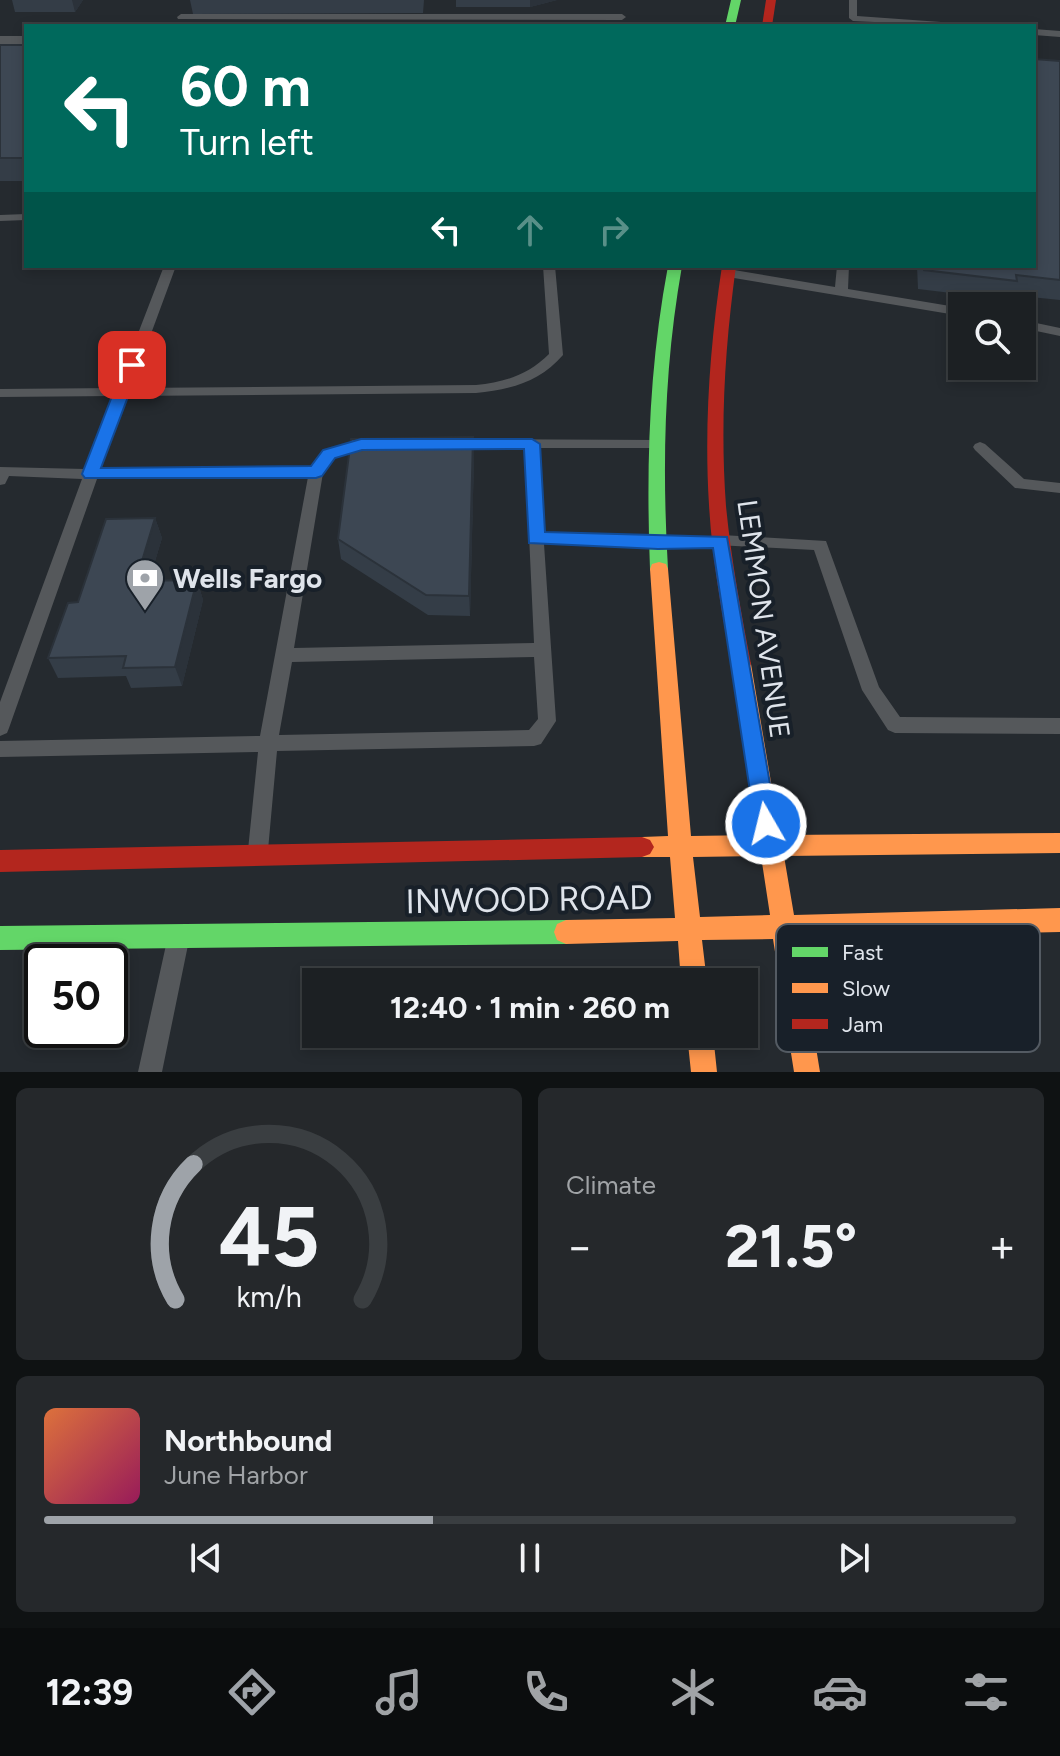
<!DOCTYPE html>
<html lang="en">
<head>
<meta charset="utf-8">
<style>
	body { margin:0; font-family:Figtree,sans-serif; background:#25282b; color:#f1f3f6; height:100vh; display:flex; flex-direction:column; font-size:30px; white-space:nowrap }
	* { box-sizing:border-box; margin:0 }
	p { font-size:26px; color:#a0a3a6 }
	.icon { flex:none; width:44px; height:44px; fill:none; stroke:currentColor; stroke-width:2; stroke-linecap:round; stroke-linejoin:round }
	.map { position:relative; height:1072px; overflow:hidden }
	.drawer { display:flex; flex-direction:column; gap:16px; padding:16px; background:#0f1213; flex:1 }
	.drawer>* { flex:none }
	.banner { position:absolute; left:24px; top:24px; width:1012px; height:244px; border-radius:0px; box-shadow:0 4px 12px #0003,0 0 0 2px #3a3e41; background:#00695c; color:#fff; overflow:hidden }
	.fabs { position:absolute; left:948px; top:292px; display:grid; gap:16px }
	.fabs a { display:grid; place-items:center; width:88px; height:88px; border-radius:0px; background:#1c2023; box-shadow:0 4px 12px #0003,0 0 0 2px #3a3e41; font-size:40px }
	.speed { position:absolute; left:24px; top:944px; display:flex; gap:16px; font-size:40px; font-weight:700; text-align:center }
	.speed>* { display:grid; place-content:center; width:104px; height:104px; border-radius:50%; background:#1c2023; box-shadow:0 4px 12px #0003,0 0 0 2px #3a3e41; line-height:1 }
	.speed .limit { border:4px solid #111; border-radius:12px; background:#fff; color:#111 }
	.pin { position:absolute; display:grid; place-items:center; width:68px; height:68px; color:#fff; margin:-34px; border-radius:16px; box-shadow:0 4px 12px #0006 }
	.me { position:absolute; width:88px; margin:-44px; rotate:352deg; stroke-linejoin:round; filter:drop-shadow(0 0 6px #0008) }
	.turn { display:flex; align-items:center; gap:28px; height:168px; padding:0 24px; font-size:36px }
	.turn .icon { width:104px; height:104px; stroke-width:2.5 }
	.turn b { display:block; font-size:56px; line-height:68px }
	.lanes { display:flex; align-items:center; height:76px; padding:0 24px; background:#0003; justify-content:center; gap:40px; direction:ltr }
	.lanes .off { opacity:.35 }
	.big { font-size:60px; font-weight:700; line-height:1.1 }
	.drawer .widget { flex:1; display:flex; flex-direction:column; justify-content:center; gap:12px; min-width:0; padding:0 28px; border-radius:12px; background:#25282b }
	.drawer .dial { align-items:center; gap:0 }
	.dial svg { height:208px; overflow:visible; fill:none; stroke:#3a3e41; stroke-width:7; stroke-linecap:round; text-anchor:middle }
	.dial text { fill:#f1f3f6; stroke:none }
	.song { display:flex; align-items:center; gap:24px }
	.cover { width:96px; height:96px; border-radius:12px; background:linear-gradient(135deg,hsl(20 70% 55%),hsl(330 70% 35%)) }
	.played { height:8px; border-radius:4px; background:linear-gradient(90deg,#9ea3a9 40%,#3a3e41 40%) }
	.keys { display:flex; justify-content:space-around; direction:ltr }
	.heat { display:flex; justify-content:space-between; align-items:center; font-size:44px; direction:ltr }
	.drawer .tiles { flex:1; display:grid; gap:16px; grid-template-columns:1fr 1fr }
	.widget:last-child { grid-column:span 2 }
	.trip { position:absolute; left:302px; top:968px; width:456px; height:80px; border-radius:0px; background:#1c2023; box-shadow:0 4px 12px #0003,0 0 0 2px #3a3e41; font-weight:700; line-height:80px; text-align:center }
	.tab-bar { display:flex; height:128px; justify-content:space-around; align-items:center; background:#0b0d0e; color:#a0a3a6 }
	.tab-bar .icon { width:56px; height:56px }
	.tab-bar .current { color:#9ea3a9 }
	.tab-bar b { font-size:36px; color:#f1f3f6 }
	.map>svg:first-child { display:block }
</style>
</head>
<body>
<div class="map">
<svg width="1060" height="1072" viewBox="0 0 1060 1072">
	<rect width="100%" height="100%" fill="#252a2f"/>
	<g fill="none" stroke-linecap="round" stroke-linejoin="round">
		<path fill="#55585b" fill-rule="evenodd" d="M849 0H857V16L955 23 959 26 853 21 849 18Z
			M181 14H622L626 17 622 20 178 19 177 17Z
			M1034 29 1060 31V37L1034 35Z
			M26 214V220L0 221V215Z
			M164 266H176L131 388 476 385C505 382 528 375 549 354L543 266H555L563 355C540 382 509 390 476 393L128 396 100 469 312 467 324 451 371 440 376 442 378 445 376 448 334 458 323 473 294 648 534 643 525 448 454 449 447 444 454 439 658 440 660 443 653 448H540L544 533 656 537 664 543 656 549 544 544 556 721 541 744 534 746 277 751 268 850 265 857 258 859 251 857 248 850 258 752 0 757V741L260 736 308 477 97 479 9 728 7 733 0 736V702L82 479 9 476 5 484 0 485V467L85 469 114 396 0 397V389L117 388ZM534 657 538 719 529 730 279 735 292 662Z
			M837 266H849L848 289 962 308V316L728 277 722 273 728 269 835 287Z
			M1022 320 1060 328V336L1022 328Z
			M980 442 985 444 1024 479 1060 483V493L1015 488 975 450 973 447 975 444Z
			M722 535 826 541 879 687 900 717 1060 718V734L895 733 888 730 862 690 814 550 716 545 714 541 716 537Z
			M177 934 185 938 188 945 162 1072H138L166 945 169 938Z"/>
		<path fill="#55585b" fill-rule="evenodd" d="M0 36H26V46H0Z"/>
		<path fill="#63d668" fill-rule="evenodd" d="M731 0H741L735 26H725Z
			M668 266H682C664 367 662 467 668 569L666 574H652L650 569C646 467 649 367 668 266Z
			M566 920 575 924 578 932 575 940 566 944 0 950V926Z"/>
		<path fill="#ff974d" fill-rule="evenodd" d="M659 562 666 564 668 569 691 836 757 835 731 664 734 658 741 656 748 658 751 664 780 835 1060 833V853L784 856 794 915 1060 908V932L798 938 820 1072H794L773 939 702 940 707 982H681L678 941 566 944 557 940 554 932 557 924 566 920 675 918 670 857H642L634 854 630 847 634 840 642 837 668 836 650 569 652 564ZM761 856 770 915 700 917 693 857Z
			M687 1034H713L717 1072H691Z"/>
		<path fill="#b3261e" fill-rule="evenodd" d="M766 0H776L772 26H762Z
			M722 266H736C725 346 720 425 726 506 731 559 741 611 751 664L748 670 741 672 734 670 731 664C722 611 712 559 709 505 704 425 710 345 722 266Z
			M642 837 650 840 654 847 650 854 642 857 0 872V850Z"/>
	</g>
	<path fill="#343d47" d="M12 0H83L75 12H15Z
		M190 0H424L423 13 193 14Z
		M456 0H557L530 7H456Z
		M0 45H26V184L25 181H0Z
		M1060 61V300L1012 295 1010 300 918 289 917 266H1034Z
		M474 457 470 616 428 615 341 559 338 539Z
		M155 518 162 538 149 581 197 580 203 600 182 686 131 688 126 676 58 678 48 658Z"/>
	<path fill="#2b323a" d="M72 0H83L75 12Z
		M530 0H557L530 7Z
		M473 437 474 457 470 616 469 596Z
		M155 518 162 538 143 601 136 581Z
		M197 580 203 600 182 686 175 667Z"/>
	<path fill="#3d4753" stroke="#2b323a" stroke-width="2" d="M0 45H26V158H0Z
		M1034 59 1060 61V280L1016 275 1017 281 924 270V266H1034Z
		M473 437 469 596 426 595 338 539 351 439Z
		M155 518 136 581 197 580 175 667 123 668 126 656 48 658 68 603 78 602 106 519Z"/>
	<path fill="#1a73e8" stroke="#114b97" stroke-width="2" d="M132 361 140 365 101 468 311 466 323 450 361 439H532L540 444 545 532 727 537 777 824 774 831 766 834 758 831 755 824 713 548 658 549 529 543 524 449 362 450 335 458 322 476 316 478H85L82 474 124 365Z"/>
	<defs>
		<g id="bank-pin" transform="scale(2)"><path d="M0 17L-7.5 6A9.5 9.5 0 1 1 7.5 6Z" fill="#9ea3a9" stroke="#182029"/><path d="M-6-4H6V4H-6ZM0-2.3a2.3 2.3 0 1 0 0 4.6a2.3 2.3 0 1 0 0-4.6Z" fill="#fff"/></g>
	</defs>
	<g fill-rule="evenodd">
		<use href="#bank-pin" x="145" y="578"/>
	</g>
	<g text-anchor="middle" stroke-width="8" stroke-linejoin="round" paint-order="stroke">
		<g font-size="28" font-weight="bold" fill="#dfe4eb" stroke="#182029" text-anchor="start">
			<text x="173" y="588">Wells Fargo</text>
		</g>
		<g font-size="28" fill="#dfe4eb" stroke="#182029">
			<text transform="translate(764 619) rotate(82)" y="10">LEMMON AVENUE</text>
		</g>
		<g font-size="34" fill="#dfe4eb" stroke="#182029">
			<text transform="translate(529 899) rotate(-1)" y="12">INWOOD ROAD</text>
		</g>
	</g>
	<rect x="776" y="924" width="264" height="128" rx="12" fill="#182029" stroke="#545b63" stroke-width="2"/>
	<rect x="792" y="947" width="36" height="10" fill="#63d668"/>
	<rect x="792" y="983" width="36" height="10" fill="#ff974d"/>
	<rect x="792" y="1019" width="36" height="10" fill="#b3261e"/>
	<g font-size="22" fill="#dfe4eb">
		<text x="842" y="960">Fast</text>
		<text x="842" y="996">Slow</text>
		<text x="842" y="1032">Jam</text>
	</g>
</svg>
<div class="fabs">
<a><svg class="icon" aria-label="search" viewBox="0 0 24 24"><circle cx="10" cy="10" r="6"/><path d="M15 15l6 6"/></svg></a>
</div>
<div class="speed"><div class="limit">50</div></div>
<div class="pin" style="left:132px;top:365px;background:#d93025"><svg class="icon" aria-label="arrive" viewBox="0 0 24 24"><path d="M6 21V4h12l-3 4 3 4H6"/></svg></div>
<svg class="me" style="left:766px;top:824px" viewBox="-20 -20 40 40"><circle r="17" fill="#1a73e8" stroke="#fff" stroke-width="3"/><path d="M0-11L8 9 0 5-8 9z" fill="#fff"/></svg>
<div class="trip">12:40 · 1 min · 260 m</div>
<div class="banner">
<div class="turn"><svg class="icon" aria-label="left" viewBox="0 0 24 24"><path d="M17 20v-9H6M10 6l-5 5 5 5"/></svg><div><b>60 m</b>Turn left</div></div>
<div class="lanes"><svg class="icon" aria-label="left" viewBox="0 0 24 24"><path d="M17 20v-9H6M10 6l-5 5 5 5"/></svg><svg class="icon off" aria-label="ahead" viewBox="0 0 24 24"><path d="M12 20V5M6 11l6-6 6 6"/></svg><svg class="icon off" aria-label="right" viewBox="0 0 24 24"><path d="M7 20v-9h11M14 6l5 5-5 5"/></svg></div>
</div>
</div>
<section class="drawer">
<div class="tiles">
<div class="widget dial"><svg viewBox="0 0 100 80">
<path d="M14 69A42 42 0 1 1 86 69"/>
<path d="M14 69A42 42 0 0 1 21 17" stroke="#9ea3a9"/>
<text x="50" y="56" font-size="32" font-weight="700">45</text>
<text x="50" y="72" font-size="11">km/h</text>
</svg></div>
<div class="widget"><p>Climate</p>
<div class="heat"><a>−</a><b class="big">21.5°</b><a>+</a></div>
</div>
<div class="widget">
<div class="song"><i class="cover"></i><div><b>Northbound</b><p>June Harbor</p></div></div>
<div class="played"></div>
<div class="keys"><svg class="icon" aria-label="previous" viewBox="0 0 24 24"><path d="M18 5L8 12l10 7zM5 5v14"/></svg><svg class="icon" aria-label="pause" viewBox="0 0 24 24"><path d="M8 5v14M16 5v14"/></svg><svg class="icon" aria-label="next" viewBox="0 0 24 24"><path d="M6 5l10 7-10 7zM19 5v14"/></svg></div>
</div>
</div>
</section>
<nav class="tab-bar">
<b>12:39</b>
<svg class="icon current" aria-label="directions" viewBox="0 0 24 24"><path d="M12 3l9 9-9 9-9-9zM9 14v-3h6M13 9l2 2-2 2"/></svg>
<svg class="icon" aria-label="music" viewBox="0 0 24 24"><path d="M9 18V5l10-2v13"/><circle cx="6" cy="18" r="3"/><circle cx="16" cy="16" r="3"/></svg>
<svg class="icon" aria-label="phone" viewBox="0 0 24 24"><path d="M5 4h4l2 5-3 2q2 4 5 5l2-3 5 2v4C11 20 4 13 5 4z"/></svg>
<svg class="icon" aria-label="climate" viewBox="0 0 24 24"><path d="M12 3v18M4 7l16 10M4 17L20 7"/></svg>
<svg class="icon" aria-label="car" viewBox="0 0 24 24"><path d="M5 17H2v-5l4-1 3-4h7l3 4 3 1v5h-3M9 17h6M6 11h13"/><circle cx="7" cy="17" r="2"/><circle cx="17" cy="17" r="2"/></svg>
<svg class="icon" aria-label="filters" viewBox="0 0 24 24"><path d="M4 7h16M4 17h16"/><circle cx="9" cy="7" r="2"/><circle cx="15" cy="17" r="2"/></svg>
</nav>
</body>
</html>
